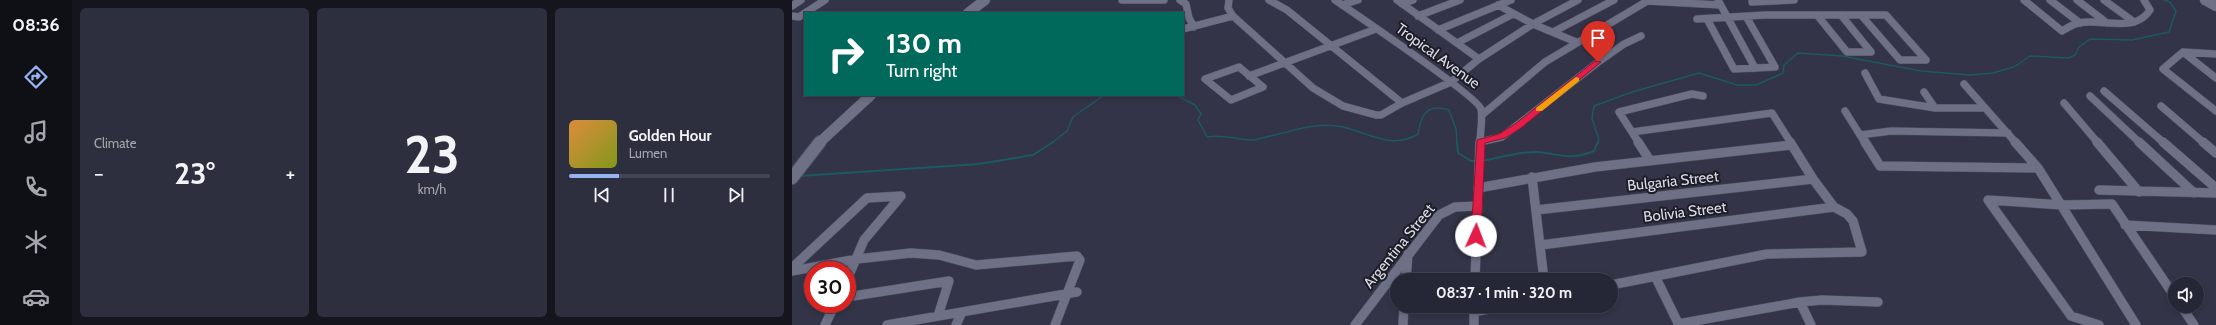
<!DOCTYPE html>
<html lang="en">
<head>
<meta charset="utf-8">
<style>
	body { margin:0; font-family:Cabin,sans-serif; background:#2e2f3e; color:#f1f3f6; height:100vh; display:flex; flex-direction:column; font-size:15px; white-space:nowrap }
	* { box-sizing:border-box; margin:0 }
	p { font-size:13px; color:#a4a5ad }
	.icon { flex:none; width:22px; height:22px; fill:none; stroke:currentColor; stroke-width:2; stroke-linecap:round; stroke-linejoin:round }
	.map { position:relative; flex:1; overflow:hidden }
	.side { display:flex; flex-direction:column; gap:8px; padding:8px; background:#15151e; width:720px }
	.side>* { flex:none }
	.banner { position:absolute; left:12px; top:12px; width:380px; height:84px; border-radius:0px; box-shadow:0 2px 6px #0003,0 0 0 1px #424451; background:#00695c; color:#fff; overflow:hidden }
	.buttons { position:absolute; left:1376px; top:277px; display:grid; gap:8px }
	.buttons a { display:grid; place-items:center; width:36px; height:36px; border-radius:50%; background:#262736; box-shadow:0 2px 6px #0003,0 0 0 1px #424451; font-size:20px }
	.speed { position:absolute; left:12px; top:261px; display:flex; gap:8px; font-size:20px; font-weight:700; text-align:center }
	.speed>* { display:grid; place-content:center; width:52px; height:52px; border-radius:50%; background:#262736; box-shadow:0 2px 6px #0003,0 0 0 1px #424451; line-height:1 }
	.speed .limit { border:6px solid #d22; background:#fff; color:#111 }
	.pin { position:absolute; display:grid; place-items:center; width:34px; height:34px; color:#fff; margin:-41px -17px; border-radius:50% 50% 50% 0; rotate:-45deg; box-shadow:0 0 4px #0007 }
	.pin .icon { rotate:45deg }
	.me { position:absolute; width:44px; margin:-22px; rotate:2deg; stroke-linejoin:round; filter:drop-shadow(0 0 3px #0008) }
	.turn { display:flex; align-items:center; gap:14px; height:84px; padding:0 16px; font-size:18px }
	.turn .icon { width:52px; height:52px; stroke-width:2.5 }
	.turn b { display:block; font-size:28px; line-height:34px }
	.big { font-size:30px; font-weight:700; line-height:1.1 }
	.side .widget { flex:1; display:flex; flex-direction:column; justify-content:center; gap:6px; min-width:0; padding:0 14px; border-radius:6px; background:#2e2f3e }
	.side .dial { align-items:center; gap:0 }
	.dial b { font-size:52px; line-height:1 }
	.song { display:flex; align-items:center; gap:12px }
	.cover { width:48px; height:48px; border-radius:6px; background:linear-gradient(135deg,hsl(30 70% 55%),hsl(70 70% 35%)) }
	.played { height:4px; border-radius:2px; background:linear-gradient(90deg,#95b2f1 25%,#424451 25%) }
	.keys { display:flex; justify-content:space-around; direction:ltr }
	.heat { display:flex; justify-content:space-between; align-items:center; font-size:22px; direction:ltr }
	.side .tiles { flex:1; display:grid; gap:8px; grid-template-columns:repeat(3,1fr) }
	.trip { position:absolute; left:598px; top:273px; width:228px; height:40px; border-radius:20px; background:#262736; box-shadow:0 2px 6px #0003,0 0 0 1px #424451; font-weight:700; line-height:40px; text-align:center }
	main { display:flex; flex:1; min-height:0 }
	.menu { display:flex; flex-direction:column; width:72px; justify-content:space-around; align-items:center; background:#0f1016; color:#a4a5ad }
	.menu .icon { width:28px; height:28px }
	.menu .active { color:#95b2f1 }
	.menu b { font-size:18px; color:#f1f3f6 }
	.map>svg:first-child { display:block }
</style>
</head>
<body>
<main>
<nav class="menu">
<b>08:36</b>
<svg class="icon active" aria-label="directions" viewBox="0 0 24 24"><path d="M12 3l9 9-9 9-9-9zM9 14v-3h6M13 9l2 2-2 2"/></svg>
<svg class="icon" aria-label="music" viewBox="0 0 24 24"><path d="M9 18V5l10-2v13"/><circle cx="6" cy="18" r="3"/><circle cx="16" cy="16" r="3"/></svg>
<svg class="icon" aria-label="phone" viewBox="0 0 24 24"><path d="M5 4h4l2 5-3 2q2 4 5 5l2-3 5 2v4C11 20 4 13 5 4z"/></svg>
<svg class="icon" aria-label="climate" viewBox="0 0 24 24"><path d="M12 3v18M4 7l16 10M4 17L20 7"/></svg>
<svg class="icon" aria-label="car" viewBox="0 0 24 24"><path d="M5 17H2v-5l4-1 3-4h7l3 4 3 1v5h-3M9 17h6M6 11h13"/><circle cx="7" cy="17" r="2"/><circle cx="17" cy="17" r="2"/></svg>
</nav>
<section class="side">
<div class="tiles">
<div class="widget"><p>Climate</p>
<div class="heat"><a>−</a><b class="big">23°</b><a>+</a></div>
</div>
<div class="widget dial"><b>23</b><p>km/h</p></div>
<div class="widget">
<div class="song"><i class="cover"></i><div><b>Golden Hour</b><p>Lumen</p></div></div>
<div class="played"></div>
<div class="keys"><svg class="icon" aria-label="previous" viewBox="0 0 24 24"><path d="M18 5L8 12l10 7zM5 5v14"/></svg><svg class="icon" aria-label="pause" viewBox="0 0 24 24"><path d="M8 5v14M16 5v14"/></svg><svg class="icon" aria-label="next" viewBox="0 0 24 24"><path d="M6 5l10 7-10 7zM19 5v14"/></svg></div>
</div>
</div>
</section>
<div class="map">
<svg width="1424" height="325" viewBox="0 0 1424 325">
	<rect width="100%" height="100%" fill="#333448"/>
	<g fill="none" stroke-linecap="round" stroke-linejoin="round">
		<path stroke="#1c5961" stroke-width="1.5" d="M384 95 403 105 409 114 406 120 415 137C431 134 445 140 460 140 466 140 473 137 478 136 502 131 526 121 551 127 577 133 600 150 626 134 629 115 634 103 657 110L664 129 665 143
			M260 143 275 131 281 117 312 95
			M806 143 807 140 800 118 802 106 840 92 907 73 945 85H964L991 73 992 65 1006 53 1050 56 1129 71 1178 75 1201 73 1222 67 1238 56 1276 58 1283 55 1287 47 1298 39 1340 40 1377 32 1384 11 1378 2 1372 0"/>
		<path stroke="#1c5961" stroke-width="2" d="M665 142 666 153 679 161H685
			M690 161C706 158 729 151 745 152 769 154 777 161 802 151L806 142
			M7 176 187 164 241 155 261 142"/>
		<g stroke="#505162" stroke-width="8">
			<path id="street-far1" d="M330 0H372
				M388 0 394 4 397 18 402 27
				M437 0 436 8 441 16 521 88 551 106 584 115H589L610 103 659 82 687 59 741 24 786 0
				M477 0 495 10 610 103
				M543 0C562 13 686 97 689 109 691 119 688 133 688 143
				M605 0 687 59
				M926 0 963 68
				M1232 0 1270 31C1275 28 1281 24 1287 23 1310 18 1343 34 1358 10L1352 0
				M1258 0 1288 23
				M1285 0 1315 23
				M1312 0 1342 22
				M855 1 928 5
				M960 2 1002 0
				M610 4 621 0
				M550 5 566 0
				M706 5 741 24 784 42
				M0 6 9 0
				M13 13 33 0
				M1025 15 1055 52H1079
				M1049 15 1079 52
				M1069 15 1108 60H1134
				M0 16 7 17 13 13
				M626 16 668 0
				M905 19 973 15H1094L1134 60
				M915 19 942 69 983 67 955 18
				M391 29 441 16
				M646 30 719 0
				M761 32 822 0
				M665 43 721 14
				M1391 52 1424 78
				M1424 54 1391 52 1371 69 1424 111
				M447 67 471 87 439 100 413 79Z
				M1073 73 1087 99 1143 108H1193
				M457 76 584 29
				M1172 84 1224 143
				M1312 91 1372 143
				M1132 92 1143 108
				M1298 96 1348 143
				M1272 103 1306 143
				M1369 106 1412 143
				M1053 111 1073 143
				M690 115 753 62 857 0
				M840 132 980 113 999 143
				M1068 135 1099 131 1216 133
				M688 142 710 137 805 63 832 44 849 36
				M847 143 827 112 900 94 911 96"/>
		</g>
		<g stroke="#505162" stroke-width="10">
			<path id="street" d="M846 142 857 159
				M1073 142 1088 166 1246 168
				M1223 142 1246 168 1344 325
				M1305 142 1347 192
				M1347 142 1402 193
				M1371 142 1424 188
				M1411 142 1424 153
				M740 177 752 280
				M686 188 803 167 999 145
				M1307 190 1424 193
				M1196 200 1271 205 1320 204 1383 297
				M1196 200 1279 316 1307 325
				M744 210 1021 179
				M1333 225 1424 230
				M749 245 1042 207
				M0 268 75 198 109 196 72 240 55 280
				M0 271 65 259 119 253 147 255 184 265 285 256 288 260 263 325
				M863 276 887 325
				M614 280 616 254
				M683 280 688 142
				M819 285 975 254 1070 252 1061 221 1055 214 1042 207 1021 179 998 142
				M55 297 157 281 146 316
				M1008 302 1019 325
				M682 306V325
				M1389 306 1402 325
				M681 312 714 306
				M886 324 1008 302 1030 300 1086 302
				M33 325 43 304
				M95 325 285 292
				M164 325 170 312
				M563 325 647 215 663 207 686 206
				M611 325 612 306"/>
		</g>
		<g stroke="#505162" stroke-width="11">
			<path id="secondary-far1" d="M1413 0 1424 6
				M176 13 193 0
				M27 143 79 95"/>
		</g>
		<g stroke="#505162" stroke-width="14">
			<path id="secondary" d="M0 178 28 142"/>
		</g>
		<use href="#street-far1" stroke="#6e7086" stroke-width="7"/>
		<use href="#street" stroke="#6e7086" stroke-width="9"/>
		<use href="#secondary-far1" stroke="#6e7086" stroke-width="10"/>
		<use href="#secondary" stroke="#6e7086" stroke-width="12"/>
	</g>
	<path fill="#e11d48" stroke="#92132f" d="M803 61 809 62 729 128 713 138 693 143 689 236 688 238H681L679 236 685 140 707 134 723 124Z"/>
	<path fill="#f59e0b" d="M784 77 787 78V81L750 111H744V108Z"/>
	<g text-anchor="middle" stroke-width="4" stroke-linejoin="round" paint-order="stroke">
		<g font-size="15" fill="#dadbe8" stroke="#1c1d26">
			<text transform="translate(646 56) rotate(36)" y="5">Tropical Avenue</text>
			<text transform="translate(881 181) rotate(-6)" y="5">Bulgaria Street</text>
			<text transform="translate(893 212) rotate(-7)" y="5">Bolivia Street</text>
			<text transform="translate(607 246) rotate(-51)" y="5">Argentina Street</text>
		</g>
	</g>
</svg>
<div class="buttons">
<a><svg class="icon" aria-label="sound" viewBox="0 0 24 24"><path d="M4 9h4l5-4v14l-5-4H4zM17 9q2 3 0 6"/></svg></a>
</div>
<div class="speed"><div class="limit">30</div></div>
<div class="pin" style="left:806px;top:62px;background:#d93025"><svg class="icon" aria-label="arrive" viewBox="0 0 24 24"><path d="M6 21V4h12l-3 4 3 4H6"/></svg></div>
<svg class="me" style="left:684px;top:236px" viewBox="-20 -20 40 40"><circle r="19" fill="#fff"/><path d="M0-13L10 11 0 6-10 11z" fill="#e11d48"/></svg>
<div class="trip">08:37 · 1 min · 320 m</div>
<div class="banner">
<div class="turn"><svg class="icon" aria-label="right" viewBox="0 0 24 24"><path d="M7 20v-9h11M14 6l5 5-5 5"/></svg><div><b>130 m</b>Turn right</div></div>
</div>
</div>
</main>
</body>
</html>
